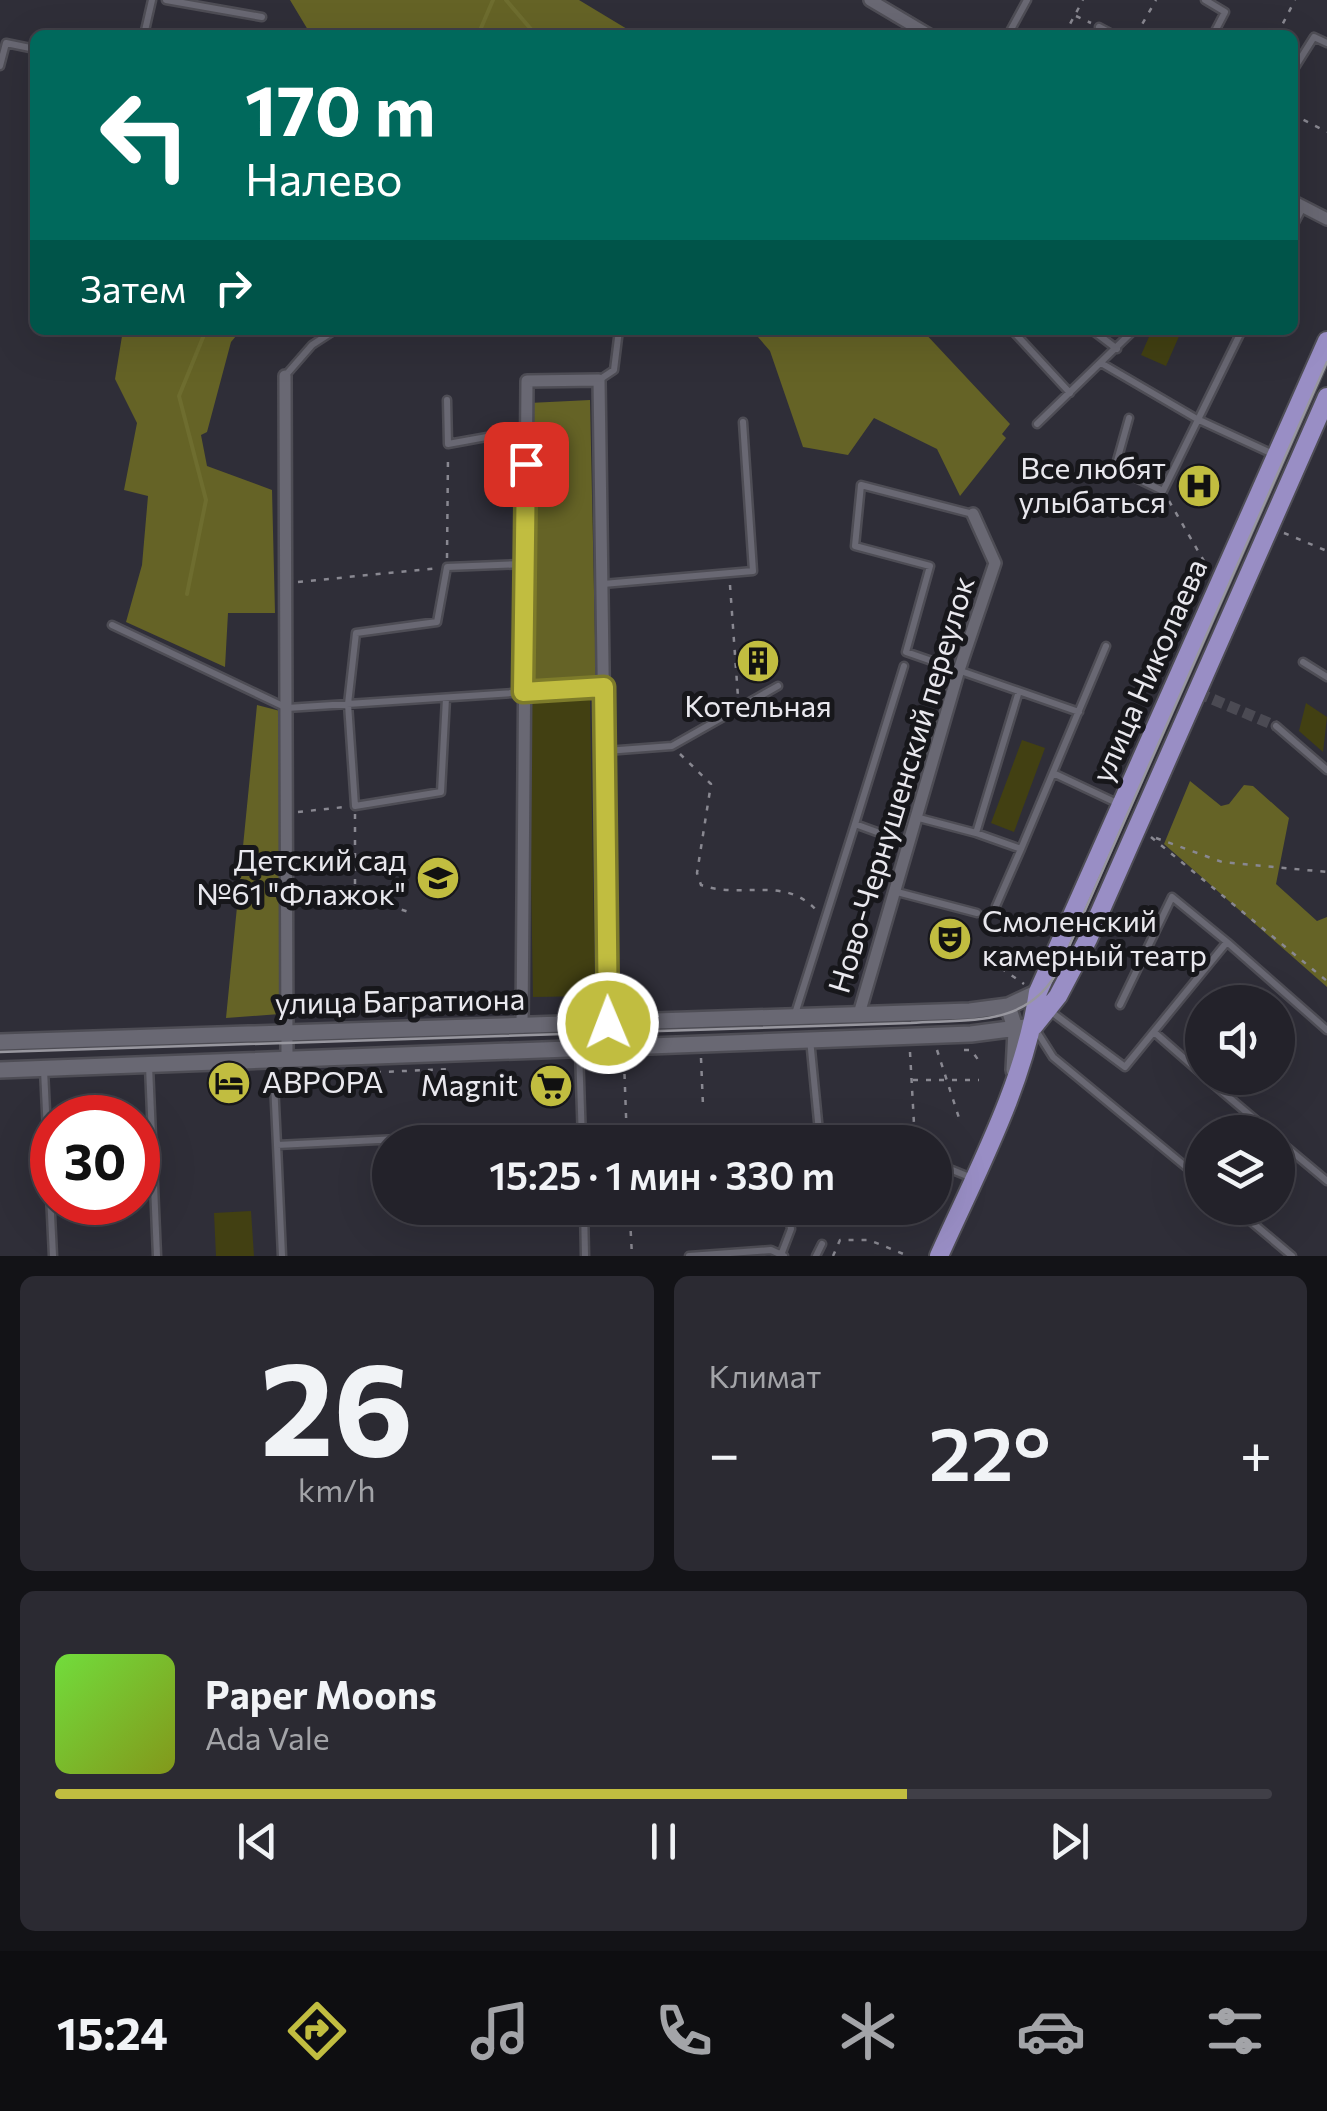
<!DOCTYPE html>
<html lang="ru">
<head>
<meta charset="utf-8">
<style>
	body { margin:0; font-family:Commissioner,sans-serif; background:#2b2a32; color:#f1f3f6; height:100vh; display:flex; flex-direction:column; font-size:38px; white-space:nowrap }
	* { box-sizing:border-box; margin:0 }
	p { font-size:32px; color:#a3a4a8 }
	.icon { flex:none; width:55px; height:55px; fill:none; stroke:currentColor; stroke-width:2; stroke-linecap:round; stroke-linejoin:round }
	.map { position:relative; height:1256px; overflow:hidden }
	.drawer { display:flex; flex-direction:column; gap:20px; padding:20px; background:#131317; flex:1 }
	.drawer>* { flex:none }
	.top-card { position:absolute; left:30px; top:30px; width:1268px; height:305px; border-radius:15px; box-shadow:0 10px 40px #0002,0 0 0 2px #403f47; background:#00695c; color:#fff; overflow:hidden }
	.fabs { position:absolute; left:1185px; top:985px; display:grid; gap:20px }
	.fabs a { display:grid; place-items:center; width:110px; height:110px; border-radius:50%; background:#23222a; box-shadow:0 10px 40px #0002,0 0 0 2px #403f47; font-size:50px }
	.speed { position:absolute; left:30px; top:1095px; display:flex; gap:20px; font-size:50px; font-weight:700; text-align:center }
	.speed>* { display:grid; place-content:center; width:130px; height:130px; border-radius:50%; background:#23222a; box-shadow:0 10px 40px #0002,0 0 0 2px #403f47; line-height:1 }
	.speed .limit { border:15px solid #d22; background:#fff; color:#111 }
	.pin { position:absolute; display:grid; place-items:center; width:85px; height:85px; color:#fff; margin:-42px; border-radius:20px; box-shadow:0 5px 15px #0006 }
	.me { position:absolute; width:110px; margin:-55px; rotate:359deg; stroke-linejoin:round; filter:drop-shadow(0 0 8px #0008) }
	.turn { display:flex; align-items:center; gap:35px; height:210px; padding:0 50px; font-size:45px }
	.turn .icon { width:130px; height:130px; stroke-width:2.5 }
	.turn b { display:block; font-size:70px; line-height:85px }
	.then { display:flex; align-items:center; height:95px; padding:0 50px; background:#0003; gap:20px; font-size:38px }
	.big { font-size:75px; font-weight:600; line-height:1.1 }
	.drawer .widget { flex:1; display:flex; flex-direction:column; justify-content:center; gap:15px; min-width:0; padding:0 35px; border-radius:15px; background:#2b2a32 }
	.drawer .dial { align-items:center; gap:0 }
	.dial b { font-size:130px; line-height:1 }
	.song { display:flex; align-items:center; gap:30px }
	.cover { width:120px; height:120px; border-radius:15px; background:linear-gradient(135deg,hsl(100 70% 55%),hsl(70 70% 35%)) }
	.played { height:10px; border-radius:5px; background:linear-gradient(90deg,#c1bd40 70%,#403f47 70%) }
	.keys { display:flex; justify-content:space-around; direction:ltr }
	.heat { display:flex; justify-content:space-between; align-items:center; font-size:55px; direction:ltr }
	.drawer .tiles { flex:1; display:grid; gap:20px; grid-template-columns:1fr 1fr }
	.widget:last-child { grid-column:span 2 }
	.trip { position:absolute; left:372px; top:1125px; width:580px; height:100px; border-radius:50px; background:#23222a; box-shadow:0 10px 40px #0002,0 0 0 2px #403f47; font-weight:600; line-height:100px; text-align:center }
	.tabs { display:flex; height:160px; justify-content:space-around; align-items:center; background:#0e0e11; color:#a3a4a8 }
	.tabs .icon { width:70px; height:70px }
	.tabs .current { color:#c1bd40 }
	.tabs b { font-size:45px; color:#f1f3f6 }
	.map>svg:first-child { display:block }
</style>
</head>
<body>
<div class="map">
<svg width="1327" height="1256" viewBox="0 0 1327 1256">
	<rect width="100%" height="100%" fill="#2f2e38"/>
	<path fill="#424012" d="M1152 330 1180 334 1166 366 1141 355Z
		M590 700 595 996 533 997 528 701Z
		M1306 703 1327 717 1323 752 1299 731Z
		M1022 740 1045 748 1014 832 991 823Z
		M251 1211 254 1256H216L214 1213Z"/>
	<path fill="#656326" d="M290 0H579L637 35H311Z
		M123 330H241L231 342 207 432 201 435 207 466 272 490 275 613H228L225 667 126 622 142 565 148 496 124 490 137 423 115 379Z
		M752 330H922L1010 424 1002 434 1006 438 960 496 937 449 874 418 848 455 803 447 770 351Z
		M590 400 596 685 532 687 529 403Z
		M257 705 284 712 280 1014 226 1018Z
		M1190 781 1221 806 1229 804 1244 785 1253 786 1289 818 1276 884 1317 921 1327 917V987L1164 844Z"/>
	<g fill="none" stroke-linecap="round" stroke-linejoin="round">
		<path stroke="#6e6d2f" stroke-width="4" d="M506 0 536 35
			M478 35 493 0
			M187 594 206 500 179 396 206 330"/>
		<path stroke="#4b4a53" stroke-width="11" stroke-dasharray="11 5.5" stroke-linecap="butt" d="M1198 693 1276 726"/>
		<g stroke="#4e4d55" stroke-width="11">
			<path id="service" d="M166 0 262 17
				M1205 0 1225 12 1213 35
				M1099 27 1114 35
				M144 35 152 0
				M1008 35 1027 0
				M0 66 6 43 35 49
				M1292 72 1314 37 1327 43
				M1292 228 1303 207
				M1012 330 1070 393
				M1092 330 1117 349
				M1101 363 1197 419 1275 455
				M285 376 312 345 335 330
				M599 380 614 370 619 330
				M447 400 448 444 525 430
				M1129 418 1115 468 1163 491 1242 330
				M1037 424 1134 330
				M973 514 861 485 855 546 930 566 906 652 1079 712
				M603 584 753 571 743 422
				M112 625 287 708 603 687
				M1303 662 1327 677
				M446 698 441 792 355 806 348 704 356 633 437 622 447 567 524 564
				M1276 726 1327 770
				M606 751 672 746 778 686
				M1053 773 1121 805
				M919 818 976 833 1019 691
				M855 824 904 666
				M976 833 1021 849 1106 646
				M897 892 977 913
				M996 906 1021 849
				M1227 942 1327 1030
				M1050 1011 1125 1067 1227 942 1172 897 1120 1005
				M794 1017 855 824 907 843
				M1034 1027 1053 1057 1202 1180
				M1154 1032 1202 1074
				M810 1039 820 1142
				M579 1049 582 1142
				M273 1062 277 1145 581 1130
				M149 1066 157 1256
				M44 1070 53 1256
				M1206 1078 1270 1132
				M384 1140 385 1202 390 1201
				M929 1141V1142
				M277 1145 282 1256
				M1278 1151 1284 1145 1327 1181
				M935 1163 972 1178
				M584 1208 585 1256
				M630 1208H633
				M1235 1208 1292 1256
				M781 1255 791 1229 788 1208
				M689 1256 771 1250 784 1256
				M816 1256 822 1244"/>
		</g>
		<g stroke="#4e4d55" stroke-width="16">
			<path id="minor" d="M870 0 929 35
				M1292 201 1327 219
				M285 376 287 1060
				M859 1014 958 673 995 563 973 514
				M522 1027 527 381 599 380 608 1023"/>
		</g>
		<g stroke="#4e4d55" stroke-width="20">
			<path id="secondary" d="M1008 1006 1016 1031 1014 1070
				M0 1042 970 1011 1008 1006 1038 992
				M0 1070 971 1034 1033 1026"/>
		</g>
		<g stroke="#4e4d55" stroke-width="22">
			<path id="primary" d="M1034 1026 1058 996 1088 939 1327 397
				M939 1256C976 1173 1025 1083 1038 992L1327 341"/>
		</g>
		<path stroke="#898891" stroke-width="2.5" stroke-dasharray="5 8" stroke-linecap="butt" d="M1076 16 1091 23
			M1064 35 1083 0
			M1136 35 1156 0
			M1277 35 1295 0
			M1292 114 1327 132
			M1169 501 1208 568
			M1284 533 1327 551
			M447 558 448 456
			M298 582 439 568
			M730 585 738 697
			M680 754 711 784 697 873 701 885C742 900 785 874 818 912
			M298 812 345 807
			M355 814V895L412 913
			M1151 837 1327 981
			M1156 838 1222 862 1327 872
			M1001 968 1024 984
			M937 1050 960 1121
			M964 1050H971L982 1065
			M910 1052 915 1142
			M701 1058 703 1106
			M624 1061 627 1142
			M285 1076 452 1069
			M913 1080H979
			M628 1134H648
			M917 1208 918 1218
			M630 1218 632 1256
			M833 1256 840 1240H869L906 1255"/>
		<use href="#service" stroke="#696873" stroke-width="6"/>
		<use href="#minor" stroke="#696873" stroke-width="11"/>
		<use href="#secondary" stroke="#696873" stroke-width="15"/>
		<use href="#primary" stroke="#998ec5" stroke-width="18"/>
		<path stroke="#98979f" stroke-width="2.5" d="M0 1052 911 1023C970 1019 1029 1028 1060 967L1327 362"/>
	</g>
	<g fill="none" stroke-linecap="round" stroke-linejoin="round">
		<g stroke="#7d7b2a" stroke-width="25">
			<path id="route" d="M526 464 523 692 604 687 608 1023"/>
		</g>
		<use href="#route" stroke="#c1bd40" stroke-width="18"/>
	</g>
	<defs>
		<g id="hospital-disc" transform="scale(2.25)"><circle r="9.5" fill="#c1bd40" stroke="#17171b"/><path d="M-5-5h3v3.5h4V-5h3V5h-3V1.5h-4V5h-3Z" fill="#111"/></g>
		<g id="building-disc" transform="scale(2.25)"><circle r="9.5" fill="#c1bd40" stroke="#17171b"/><path d="M-4-6H4V6H1V3H-1V6H-4ZM-2.5-4.3h1.7v1.8h-1.7ZM.8-4.3h1.7v1.8H.8ZM-2.5-1h1.7V.8h-1.7ZM.8-1h1.7V.8H.8Z" fill="#111"/></g>
		<g id="school-disc" transform="scale(2.25)"><circle r="9.5" fill="#c1bd40" stroke="#17171b"/><path d="M0-5L7-2L0 1L-7-2ZM-4 1L0 2.5L4 1V4Q0 6-4 4Z" fill="#111"/></g>
		<g id="theatre-disc" transform="scale(2.25)"><circle r="9.5" fill="#c1bd40" stroke="#17171b"/><path d="M-5-5.5Q0-4 5-5.5V0Q5 5 0 6Q-5 5-5 0ZM-3.3-2.5H-1v1.5H-3.3ZM1-2.5H3.3v1.5H1ZM-2.8 1Q0 5.5 2.8 1Z" fill="#111"/></g>
		<g id="hotel-disc" transform="scale(2.25)"><circle r="9.5" fill="#c1bd40" stroke="#17171b"/><path d="M-6-4.5h1.5V1H6V5H4.5V3h-9V5H-6ZM-4 0a1.8 1.8 0 1 1 3.6 0ZM.5 0V-2.5h3Q6-2.5 6 0Z" fill="#111"/></g>
		<g id="supermarket-disc" transform="scale(2.25)"><circle r="9.5" fill="#c1bd40" stroke="#17171b"/><path d="M-6-5.5h2.5l.6 2H6L4.5 2H-2.5L-4.4-4H-6ZM-1.5 3.2a1.3 1.3 0 1 0 .1 0ZM3 3.2a1.3 1.3 0 1 0 .1 0Z" fill="#111"/></g>
	</defs>
	<g fill-rule="evenodd">
		<use href="#hospital-disc" x="1199" y="486"/>
		<use href="#building-disc" x="758" y="661"/>
		<use href="#school-disc" x="438" y="878"/>
		<use href="#theatre-disc" x="950" y="939"/>
		<use href="#hotel-disc" x="229" y="1083"/>
		<use href="#supermarket-disc" x="551" y="1086"/>
	</g>
	<g text-anchor="middle" stroke-width="10" stroke-linejoin="round" paint-order="stroke">
		<g font-size="30" fill="#e9e8ee" stroke="#17171b" text-anchor="end">
			<text x="1166" y="479">Все любят<tspan x="1166" dy="34">улыбаться</tspan></text>
			<text x="758" y="717" text-anchor="middle">Котельная</text>
			<text x="406" y="871">Детский сад<tspan x="406" dy="34">№61 "Флажок"</tspan></text>
			<text x="982" y="932" text-anchor="start">Смоленский<tspan x="982" dy="34">камерный театр</tspan></text>
			<text x="262" y="1093" text-anchor="start">ABPOPA</text>
			<text x="518" y="1096">Magnit</text>
		</g>
		<g font-size="30" fill="#e9e8ee" stroke="#17171b">
			<text transform="translate(1150 671) rotate(-66)" y="10">улица Николаева</text>
			<text transform="translate(902 785) rotate(-73)" y="10">Ново-Чернушенский переулок</text>
			<text transform="translate(400 1002) rotate(-1)" y="10">улица Багратиона</text>
		</g>
	</g>
</svg>
<div class="fabs">
<a><svg class="icon" aria-label="sound" viewBox="0 0 24 24"><path d="M4 9h4l5-4v14l-5-4H4zM17 9q2 3 0 6"/></svg></a>
<a><svg class="icon" aria-label="layers" viewBox="0 0 24 24"><path d="M12 4l9 5-9 5-9-5zM3 14l9 5 9-5"/></svg></a>
</div>
<div class="speed"><div class="limit">30</div></div>
<div class="pin" style="left:526px;top:464px;background:#d93025"><svg class="icon" aria-label="arrive" viewBox="0 0 24 24"><path d="M6 21V4h12l-3 4 3 4H6"/></svg></div>
<svg class="me" style="left:608px;top:1023px" viewBox="-20 -20 40 40"><circle r="17" fill="#c1bd40" stroke="#fff" stroke-width="3"/><path d="M0-11L8 9 0 5-8 9z" fill="#fff"/></svg>
<div class="trip">15:25 · 1 мин · 330 m</div>
<div class="top-card">
<div class="turn"><svg class="icon" aria-label="left" viewBox="0 0 24 24"><path d="M17 20v-9H6M10 6l-5 5 5 5"/></svg><div><b>170 m</b>Налево</div></div>
<div class="then">Затем<svg class="icon" aria-label="right" viewBox="0 0 24 24"><path d="M7 20v-9h11M14 6l5 5-5 5"/></svg></div>
</div>
</div>
<section class="drawer">
<div class="tiles">
<div class="widget dial"><b>26</b><p>km/h</p></div>
<div class="widget"><p>Климат</p>
<div class="heat"><a>−</a><b class="big">22°</b><a>+</a></div>
</div>
<div class="widget">
<div class="song"><i class="cover"></i><div><b>Paper Moons</b><p>Ada Vale</p></div></div>
<div class="played"></div>
<div class="keys"><svg class="icon" aria-label="previous" viewBox="0 0 24 24"><path d="M18 5L8 12l10 7zM5 5v14"/></svg><svg class="icon" aria-label="pause" viewBox="0 0 24 24"><path d="M8 5v14M16 5v14"/></svg><svg class="icon" aria-label="next" viewBox="0 0 24 24"><path d="M6 5l10 7-10 7zM19 5v14"/></svg></div>
</div>
</div>
</section>
<nav class="tabs">
<b>15:24</b>
<svg class="icon current" aria-label="directions" viewBox="0 0 24 24"><path d="M12 3l9 9-9 9-9-9zM9 14v-3h6M13 9l2 2-2 2"/></svg>
<svg class="icon" aria-label="music" viewBox="0 0 24 24"><path d="M9 18V5l10-2v13"/><circle cx="6" cy="18" r="3"/><circle cx="16" cy="16" r="3"/></svg>
<svg class="icon" aria-label="phone" viewBox="0 0 24 24"><path d="M5 4h4l2 5-3 2q2 4 5 5l2-3 5 2v4C11 20 4 13 5 4z"/></svg>
<svg class="icon" aria-label="climate" viewBox="0 0 24 24"><path d="M12 3v18M4 7l16 10M4 17L20 7"/></svg>
<svg class="icon" aria-label="car" viewBox="0 0 24 24"><path d="M5 17H2v-5l4-1 3-4h7l3 4 3 1v5h-3M9 17h6M6 11h13"/><circle cx="7" cy="17" r="2"/><circle cx="17" cy="17" r="2"/></svg>
<svg class="icon" aria-label="filters" viewBox="0 0 24 24"><path d="M4 7h16M4 17h16"/><circle cx="9" cy="7" r="2"/><circle cx="15" cy="17" r="2"/></svg>
</nav>
</body>
</html>
